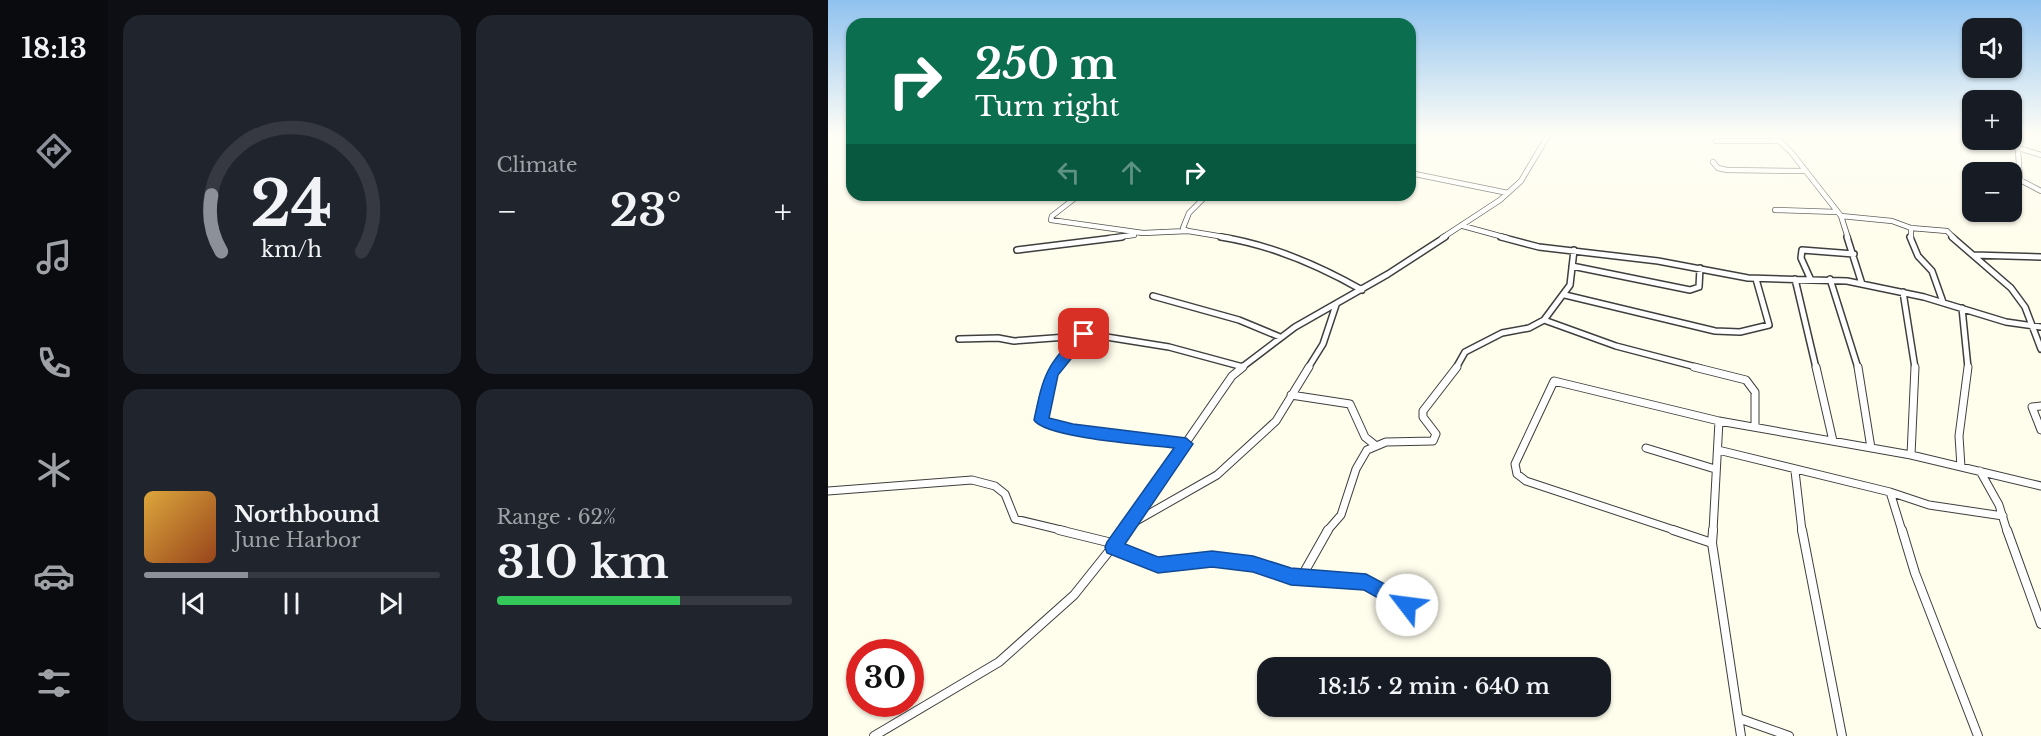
<!DOCTYPE html>
<html lang="en">
<head>
<meta charset="utf-8">
<style>
	body { margin:0; font-family:"Libre Baskerville",serif; background:#20242c; color:#f1f3f6; height:100vh; display:flex; flex-direction:column; font-size:22px; white-space:nowrap }
	* { box-sizing:border-box; margin:0 }
	p { font-size:20px; color:#9ea1a6 }
	.icon { flex:none; width:33px; height:33px; fill:none; stroke:currentColor; stroke-width:2; stroke-linecap:round; stroke-linejoin:round }
	.map { position:relative; flex:1; overflow:hidden }
	.panel { display:flex; flex-direction:column; gap:15px; padding:15px; background:#0d0f14; width:720px }
	.panel>* { flex:none }
	.top-card { position:absolute; left:18px; top:18px; width:570px; height:183px; border-radius:18px; box-shadow:0 2px 4px #0004; background:#0b6e4f; color:#fff; overflow:hidden }
	.buttons { position:absolute; left:1134px; top:18px; display:grid; gap:12px }
	.buttons a { display:grid; place-items:center; width:60px; height:60px; border-radius:12px; background:#171b24; box-shadow:0 2px 4px #0004; font-size:30px }
	.speed { position:absolute; left:18px; top:639px; display:flex; gap:12px; font-size:30px; font-weight:700; text-align:center }
	.speed>* { display:grid; place-content:center; width:78px; height:78px; border-radius:50%; background:#171b24; box-shadow:0 2px 4px #0004; line-height:1 }
	.speed .limit { border:9px solid #d22; background:#fff; color:#111 }
	.pin { position:absolute; display:grid; place-items:center; width:51px; height:51px; color:#fff; margin:-26px; border-radius:12px; box-shadow:0 3px 9px #0006 }
	.me { position:absolute; width:66px; margin:-33px; rotate:300deg; stroke-linejoin:round; filter:drop-shadow(0 0 4px #0008) }
	.turn { display:flex; align-items:center; gap:21px; height:126px; padding:0 30px; font-size:27px }
	.turn .icon { width:78px; height:78px; stroke-width:2.5 }
	.turn b { display:block; font-size:42px; line-height:51px }
	.lanes { display:flex; align-items:center; height:57px; padding:0 30px; background:#0003; justify-content:center; gap:30px; direction:ltr }
	.lanes .off { opacity:.35 }
	.big { font-size:45px; font-weight:600; line-height:1.1 }
	.panel .card { flex:1; display:flex; flex-direction:column; justify-content:center; gap:9px; min-width:0; padding:0 21px; border-radius:18px; background:#20242c }
	.panel .dial { align-items:center; gap:0 }
	.dial svg { height:156px; overflow:visible; fill:none; stroke:#363941; stroke-width:7; stroke-linecap:round; text-anchor:middle }
	.dial text { fill:#f1f3f6; stroke:none }
	.song { display:flex; align-items:center; gap:18px }
	.cover { width:72px; height:72px; border-radius:9px; background:linear-gradient(135deg,hsl(40 70% 55%),hsl(20 70% 35%)) }
	.played { height:6px; border-radius:3px; background:linear-gradient(90deg,#8c9099 35%,#363941 35%) }
	.keys { display:flex; justify-content:space-around; direction:ltr }
	.heat { display:flex; justify-content:space-between; align-items:center; font-size:33px; direction:ltr }
	.charge { height:9px; border-radius:4px; background:linear-gradient(90deg,#34c759 62%,#363941 0) }
	.panel .tiles { flex:1; display:grid; gap:15px; grid-template-columns:repeat(2,1fr) }
	.trip { position:absolute; left:429px; top:657px; width:354px; height:60px; border-radius:18px; background:#171b24; box-shadow:0 2px 4px #0004; font-weight:600; line-height:60px; text-align:center }
	main { display:flex; flex:1; min-height:0 }
	.menu { display:flex; flex-direction:column; width:108px; justify-content:space-around; align-items:center; background:#090b0e; color:#9ea1a6 }
	.menu .icon { width:42px; height:42px }
	.menu .active { color:#8c9099 }
	.menu b { font-size:27px; color:#f1f3f6 }
	.map>svg:first-child { display:block }
</style>
</head>
<body>
<main>
<nav class="menu">
<b>18:13</b>
<svg class="icon active" aria-label="directions" viewBox="0 0 24 24"><path d="M12 3l9 9-9 9-9-9zM9 14v-3h6M13 9l2 2-2 2"/></svg>
<svg class="icon" aria-label="music" viewBox="0 0 24 24"><path d="M9 18V5l10-2v13"/><circle cx="6" cy="18" r="3"/><circle cx="16" cy="16" r="3"/></svg>
<svg class="icon" aria-label="phone" viewBox="0 0 24 24"><path d="M5 4h4l2 5-3 2q2 4 5 5l2-3 5 2v4C11 20 4 13 5 4z"/></svg>
<svg class="icon" aria-label="climate" viewBox="0 0 24 24"><path d="M12 3v18M4 7l16 10M4 17L20 7"/></svg>
<svg class="icon" aria-label="car" viewBox="0 0 24 24"><path d="M5 17H2v-5l4-1 3-4h7l3 4 3 1v5h-3M9 17h6M6 11h13"/><circle cx="7" cy="17" r="2"/><circle cx="17" cy="17" r="2"/></svg>
<svg class="icon" aria-label="filters" viewBox="0 0 24 24"><path d="M4 7h16M4 17h16"/><circle cx="9" cy="7" r="2"/><circle cx="15" cy="17" r="2"/></svg>
</nav>
<section class="panel">
<div class="tiles">
<div class="card dial"><svg viewBox="0 0 100 80">
<path d="M14 69A42 42 0 1 1 86 69"/>
<path d="M14 69A42 42 0 0 1 9 40" stroke="#8c9099"/>
<text x="50" y="56" font-size="32" font-weight="700">24</text>
<text x="50" y="72" font-size="11">km/h</text>
</svg></div>
<div class="card"><p>Climate</p>
<div class="heat"><a>−</a><b class="big">23°</b><a>+</a></div>
</div>
<div class="card">
<div class="song"><i class="cover"></i><div><b>Northbound</b><p>June Harbor</p></div></div>
<div class="played"></div>
<div class="keys"><svg class="icon" aria-label="previous" viewBox="0 0 24 24"><path d="M18 5L8 12l10 7zM5 5v14"/></svg><svg class="icon" aria-label="pause" viewBox="0 0 24 24"><path d="M8 5v14M16 5v14"/></svg><svg class="icon" aria-label="next" viewBox="0 0 24 24"><path d="M6 5l10 7-10 7zM19 5v14"/></svg></div>
</div>
<div class="card"><p>Range · 62%</p><b class="big">310 km</b><div class="charge"></div></div>
</div>
</section>
<div class="map">
<svg width="1213" height="736" viewBox="0 0 1213 736">
	<rect width="100%" height="100%" fill="#fffdec"/>
	<g fill="none" stroke-linecap="round" stroke-linejoin="round">
		<g stroke="#3f3f3f" stroke-width="6">
			<path id="minor-far3" d="M944 134 963 152 1013 216
				M1165 140 1213 155
				M888 141H953
				M1190 150 1192 180 1213 191
				M885 162 890 168 899 170 978 171
				M582 173 680 193
				M251 195 224 216 223 220 315 233 360 231 402 238
				M947 210 1009 212
				M635 226 679 238
				M359 231 355 228 361 213 379 195
				M282 238 306 235
				M614 238 672 200 693 181 721 134
				M1020 238 1013 216 1064 221 1083 228 1119 231 1126 238
				M1083 238V228"/>
		</g>
		<g stroke="#3f3f3f" stroke-width="8">
			<path id="minor-far2" d="M393 237C444 245 490 265 534 290
				M673 237 711 247 830 261 920 278 1019 281 1096 297 1178 322 1213 327
				M1019 237 1034 284
				M1082 237 1090 256 1104 271 1115 302
				M1124 237 1183 288 1197 307 1213 349
				M189 250 294 237
				M1145 255 1213 257
				M744 266 862 290 871 287 872 268
				M982 278 973 258 974 250 1026 254
				M967 279 988 368
				M1002 279 1030 368
				M1075 292 1087 368
				M737 295 887 331 912 332 941 325 928 279
				M325 296 411 320 452 337
				M1134 308 1140 368
				M716 320 788 346 872 368
				M131 339 170 338 186 341 266 335 341 347 415 367
				M228 368 254 335
				M413 368 467 327 560 274 617 237
				M480 368 495 344 508 305
				M628 368 637 352 674 333 701 328 716 320 742 285 746 250"/>
		</g>
		<g stroke="#3f3f3f" stroke-width="9">
			<path id="minor-far1" d="M230 367 223 375 214 420 240 429 358 444
				M866 367 918 380 927 392V427
				M988 367 1005 441
				M1030 367 1043 448
				M1087 367 1083 455 1213 486
				M463 395 522 404 537 437 547 445
				M1213 406 1204 407 1213 430
				M818 448 887 469
				M890 450 1062 492 1101 505 1175 516
				M1133 467 1131 436 1140 367
				M967 471 974 531
				M1152 471 1171 505 1179 531
				M0 491 144 480 167 486 177 494 187 519 237 531
				M1062 492 1074 531
				M303 524 389 475 448 421 481 367
				M297 531 404 376 415 367
				M499 531 513 515 528 469 539 450 558 442 605 441 608 434 595 417V411L629 367
				M849 531 698 481 689 474 687 464 726 381 891 421 1083 455
				M885 531 891 421"/>
		</g>
		<g stroke="#3f3f3f" stroke-width="10">
			<path id="minor" d="M231 530 288 544
				M845 530 884 543
				M885 530 884 543 913 736
				M974 530 1014 736
				M1074 530 1087 573 1150 736
				M1179 530 1213 624
				M285 547 330 565 384 559 425 564 463 577 538 582 579 605 583 615 581 625
				M474 576 500 530
				M913 719 961 736
				M46 736 171 662 246 595 298 530"/>
		</g>
		<use href="#minor-far3" stroke="#fff" stroke-width="4.5"/>
		<use href="#minor-far2" stroke="#fff" stroke-width="5"/>
		<use href="#minor-far1" stroke="#fff" stroke-width="7"/>
		<use href="#minor" stroke="#fff" stroke-width="8"/>
	</g>
	<linearGradient id="sky" x2="0" y2="1"><stop stop-color="#90c2ef"/><stop offset="0.57" stop-color="#fffef6"/><stop offset="1" stop-color="#fffef6" stop-opacity="0"/></linearGradient>
	<rect width="1213" height="237" fill="url(#sky)"/>
	<path fill="#1a73e8" stroke="#114b97" stroke-width="1.5" d="M256 330 263 334 230 375 221 418 245 424 358 438 365 444 297 544 330 557 384 551 425 556 463 568 538 574 585 599 588 605 585 611 579 614 536 590 463 585 425 572 384 567 330 573 279 553 277 547 279 542 346 448C321 445 217 438 206 420 216 372 218 367 252 331Z"/>
</svg>
<div class="buttons">
<a><svg class="icon" aria-label="sound" viewBox="0 0 24 24"><path d="M4 9h4l5-4v14l-5-4H4zM17 9q2 3 0 6"/></svg></a>
<a>+</a>
<a>−</a>
</div>
<div class="speed"><div class="limit">30</div></div>
<div class="pin" style="left:256px;top:334px;background:#d93025"><svg class="icon" aria-label="arrive" viewBox="0 0 24 24"><path d="M6 21V4h12l-3 4 3 4H6"/></svg></div>
<svg class="me" style="left:579px;top:605px" viewBox="-20 -20 40 40"><circle r="19" fill="#fff"/><path d="M0-13L10 11 0 6-10 11z" fill="#1a73e8"/></svg>
<div class="trip">18:15 · 2 min · 640 m</div>
<div class="top-card">
<div class="turn"><svg class="icon" aria-label="right" viewBox="0 0 24 24"><path d="M7 20v-9h11M14 6l5 5-5 5"/></svg><div><b>250 m</b>Turn right</div></div>
<div class="lanes"><svg class="icon off" aria-label="left" viewBox="0 0 24 24"><path d="M17 20v-9H6M10 6l-5 5 5 5"/></svg><svg class="icon off" aria-label="ahead" viewBox="0 0 24 24"><path d="M12 20V5M6 11l6-6 6 6"/></svg><svg class="icon" aria-label="right" viewBox="0 0 24 24"><path d="M7 20v-9h11M14 6l5 5-5 5"/></svg></div>
</div>
</div>
</main>
</body>
</html>
